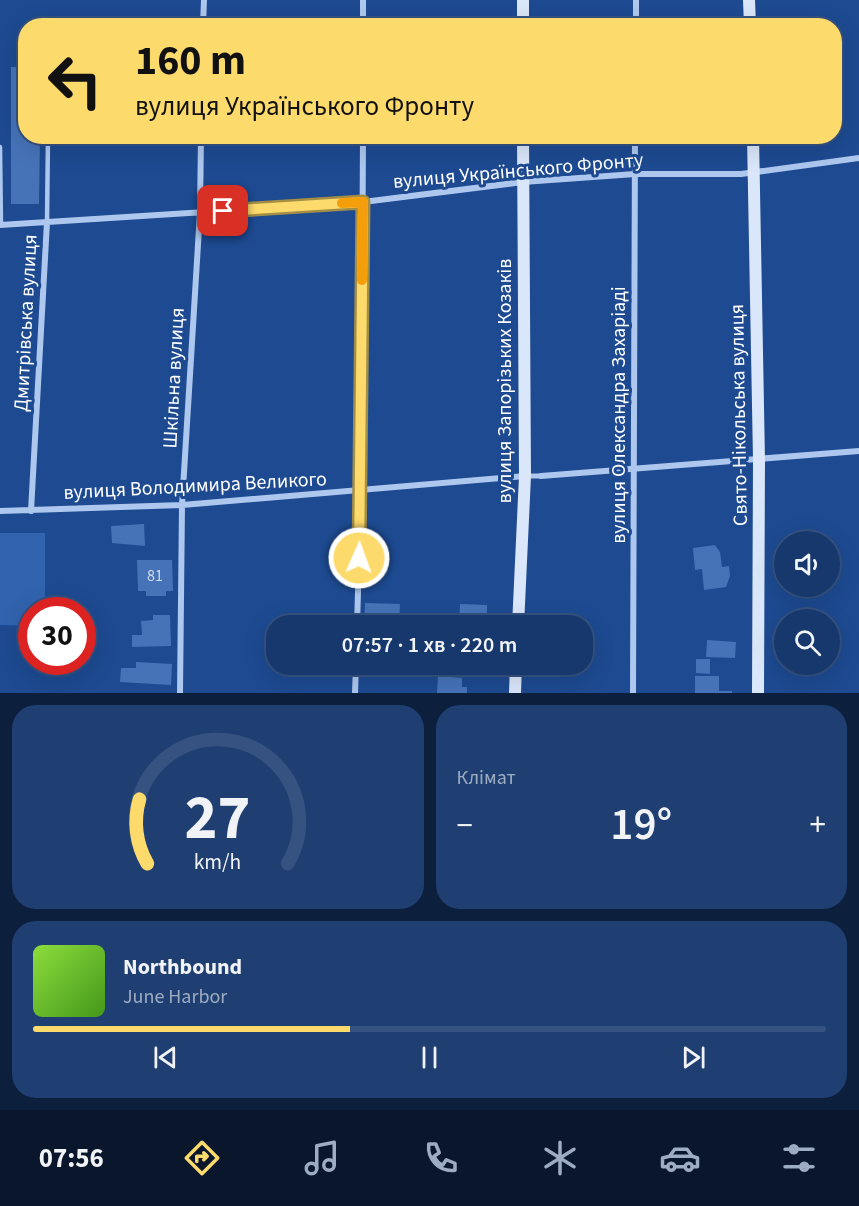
<!DOCTYPE html>
<html lang="uk">
<head>
<meta charset="utf-8">
<style>
	body { margin:0; font-family:"Source Sans 3",sans-serif; background:#1f3f72; color:#f1f3f6; height:100vh; display:flex; flex-direction:column; font-size:22px; white-space:nowrap }
	* { box-sizing:border-box; margin:0 }
	p { font-size:20px; color:#9eacc2 }
	.icon { flex:none; width:33px; height:33px; fill:none; stroke:currentColor; stroke-width:2; stroke-linecap:round; stroke-linejoin:round }
	.map { position:relative; height:693px; overflow:hidden }
	.details { display:flex; flex-direction:column; gap:12px; padding:12px; background:#0c1f3c; flex:1 }
	.details>* { flex:none }
	.guide { position:absolute; left:18px; top:18px; width:824px; height:126px; border-radius:24px; box-shadow:0 6px 24px #0002,0 0 0 2px #355280; background:#fdda6c; color:#111; overflow:hidden }
	.fabs { position:absolute; left:774px; top:531px; display:grid; gap:12px }
	.fabs a { display:grid; place-items:center; width:66px; height:66px; border-radius:50%; background:#16386d; box-shadow:0 6px 24px #0002,0 0 0 2px #355280; font-size:30px }
	.speed { position:absolute; left:18px; top:597px; display:flex; gap:12px; font-size:30px; font-weight:700; text-align:center }
	.speed>* { display:grid; place-content:center; width:78px; height:78px; border-radius:50%; background:#16386d; box-shadow:0 6px 24px #0002,0 0 0 2px #355280; line-height:1 }
	.speed .limit { border:9px solid #d22; background:#fff; color:#111 }
	.pin { position:absolute; display:grid; place-items:center; width:51px; height:51px; color:#fff; margin:-26px; border-radius:12px; box-shadow:0 3px 9px #0006 }
	.me { position:absolute; width:66px; margin:-33px; rotate:2deg; stroke-linejoin:round; filter:drop-shadow(0 0 4px #0008) }
	.turn { display:flex; align-items:center; gap:21px; height:126px; padding:0 18px; font-size:27px }
	.turn .icon { width:78px; height:78px; stroke-width:2.5 }
	.turn b { display:block; font-size:42px; line-height:51px }
	.big { font-size:45px; font-weight:600; line-height:1.1 }
	.details .card { flex:1; display:flex; flex-direction:column; justify-content:center; gap:9px; min-width:0; padding:0 21px; border-radius:24px; background:#1f3f72 }
	.details .dial { align-items:center; gap:0 }
	.dial svg { height:156px; overflow:visible; fill:none; stroke:#355280; stroke-width:7; stroke-linecap:round; text-anchor:middle }
	.dial text { fill:#f1f3f6; stroke:none }
	.song { display:flex; align-items:center; gap:18px }
	.cover { width:72px; height:72px; border-radius:9px; background:linear-gradient(135deg,hsl(90 70% 55%),hsl(100 70% 35%)) }
	.played { height:6px; border-radius:3px; background:linear-gradient(90deg,#fdda6c 40%,#355280 40%) }
	.keys { display:flex; justify-content:space-around; direction:ltr }
	.heat { display:flex; justify-content:space-between; align-items:center; font-size:33px; direction:ltr }
	.details .tiles { flex:1; display:grid; gap:12px; grid-template-columns:1fr 1fr }
	.card:last-child { grid-column:span 2 }
	.trip { position:absolute; left:266px; top:615px; width:327px; height:60px; border-radius:24px; background:#16386d; box-shadow:0 6px 24px #0002,0 0 0 2px #355280; font-weight:600; line-height:60px; text-align:center }
	.tabs { display:flex; height:96px; justify-content:space-around; align-items:center; background:#09162c; color:#9eacc2 }
	.tabs .icon { width:42px; height:42px }
	.tabs .current { color:#fdda6c }
	.tabs b { font-size:27px; color:#f1f3f6 }
	.map>svg:first-child { display:block }
</style>
</head>
<body>
<div class="map">
<svg width="859" height="693" viewBox="0 0 859 693">
	<rect width="100%" height="100%" fill="#1d4a91"/>
	<path fill="#3163ae" d="M0 533H45V610H32L31 626 0 625Z"/>
	<path fill="#4673b8" d="M11 67H26V136H40L39 204H11Z
		M144 524 145 546 112 543 111 526Z
		M715 545 720 552 722 567 729 566 730 576 726 587 704 590 702 569 695 570 693 548Z
		M137 560H172L173 591H166V596H146V591H138Z
		M365 603 400 604 399 626H364Z
		M460 604 487 605V626H459Z
		M153 615H170L171 646 132 647V635H142L141 621 153 620Z
		M707 640 736 642 735 658 706 657Z
		M696 659H710V674L696 673Z
		M136 662 172 664 171 685 120 682 121 668H136Z
		M438 676 462 678V687H467V693H437Z
		M695 676H719V691H732V693H695Z"/>
	<g fill="none" stroke-linecap="round" stroke-linejoin="round">
		<path stroke="#adc7ee" stroke-width="4.5" d="M0 147 1 225
			M47 222 48 136"/>
		<path stroke="#adc7ee" stroke-width="5" d="M525 476H541"/>
		<path stroke="#adc7ee" stroke-width="6" d="M363 0V26
			M203 26 204 0
			M636 26V0
			M0 225 363 202 523 182 635 174H741L859 158
			M541 476 859 451
			M0 511 182 505 525 476
			M31 511 47 222
			M357 626 361 491 363 136
			M180 693 182 505 200 212 201 136
			M355 693 356 664
			M633 693 635 136"/>
		<path stroke="#dae6fa" stroke-width="12" d="M749 0 750 26
			M523 26V0
			M753 136 759 460 758 693
			M518 626 525 476 523 136
			M515 693 516 664"/>
	</g>
	<g fill="none" stroke-linecap="round" stroke-linejoin="round">
		<g stroke="#a48e46" stroke-width="15">
			<path id="route" d="M223 211 363 202 359 558"/>
		</g>
		<use href="#route" stroke="#fdda6c" stroke-width="10"/>
		<path stroke="#f59e0b" stroke-width="10" d="M342 203 363 202 362 280"/>
	</g>
	<g text-anchor="middle" stroke-width="6" stroke-linejoin="round" paint-order="stroke">
		<g font-size="16" fill="#d1dced">
			<text x="155" y="581">81</text>
		</g>
		<g font-size="20" fill="#fff" stroke="#1d4a91">
			<text transform="translate(518 170) rotate(-5)" y="7">вулиця Українського Фронту</text>
			<text transform="translate(25 323) rotate(-87)" y="7">Дмитрівська вулиця</text>
			<text transform="translate(173 378) rotate(-87)" y="7">Шкільна вулиця</text>
			<text transform="translate(504 381) rotate(-90)" y="7">вулиця Запорізьких Козаків</text>
			<text transform="translate(618 415) rotate(-90)" y="7">вулиця Олександра Захаріаді</text>
			<text transform="translate(738 415) rotate(-91)" y="7">Свято-Нікольська вулиця</text>
			<text transform="translate(195 485) rotate(-3)" y="7">вулиця Володимира Великого</text>
		</g>
	</g>
</svg>
<div class="fabs">
<a><svg class="icon" aria-label="sound" viewBox="0 0 24 24"><path d="M4 9h4l5-4v14l-5-4H4zM17 9q2 3 0 6"/></svg></a>
<a><svg class="icon" aria-label="search" viewBox="0 0 24 24"><circle cx="10" cy="10" r="6"/><path d="M15 15l6 6"/></svg></a>
</div>
<div class="speed"><div class="limit">30</div></div>
<div class="pin" style="left:223px;top:211px;background:#d93025"><svg class="icon" aria-label="arrive" viewBox="0 0 24 24"><path d="M6 21V4h12l-3 4 3 4H6"/></svg></div>
<svg class="me" style="left:359px;top:558px" viewBox="-20 -20 40 40"><circle r="17" fill="#fdda6c" stroke="#fff" stroke-width="3"/><path d="M0-11L8 9 0 5-8 9z" fill="#fff"/></svg>
<div class="trip">07:57 · 1 хв · 220 m</div>
<div class="guide">
<div class="turn"><svg class="icon" aria-label="left" viewBox="0 0 24 24"><path d="M17 20v-9H6M10 6l-5 5 5 5"/></svg><div><b>160 m</b>вулиця Українського Фронту</div></div>
</div>
</div>
<section class="details">
<div class="tiles">
<div class="card dial"><svg viewBox="0 0 100 80">
<path d="M14 69A42 42 0 1 1 86 69"/>
<path d="M14 69A42 42 0 0 1 10 36" stroke="#fdda6c"/>
<text x="50" y="56" font-size="32" font-weight="700">27</text>
<text x="50" y="72" font-size="11">km/h</text>
</svg></div>
<div class="card"><p>Клімат</p>
<div class="heat"><a>−</a><b class="big">19°</b><a>+</a></div>
</div>
<div class="card">
<div class="song"><i class="cover"></i><div><b>Northbound</b><p>June Harbor</p></div></div>
<div class="played"></div>
<div class="keys"><svg class="icon" aria-label="previous" viewBox="0 0 24 24"><path d="M18 5L8 12l10 7zM5 5v14"/></svg><svg class="icon" aria-label="pause" viewBox="0 0 24 24"><path d="M8 5v14M16 5v14"/></svg><svg class="icon" aria-label="next" viewBox="0 0 24 24"><path d="M6 5l10 7-10 7zM19 5v14"/></svg></div>
</div>
</div>
</section>
<nav class="tabs">
<b>07:56</b>
<svg class="icon current" aria-label="directions" viewBox="0 0 24 24"><path d="M12 3l9 9-9 9-9-9zM9 14v-3h6M13 9l2 2-2 2"/></svg>
<svg class="icon" aria-label="music" viewBox="0 0 24 24"><path d="M9 18V5l10-2v13"/><circle cx="6" cy="18" r="3"/><circle cx="16" cy="16" r="3"/></svg>
<svg class="icon" aria-label="phone" viewBox="0 0 24 24"><path d="M5 4h4l2 5-3 2q2 4 5 5l2-3 5 2v4C11 20 4 13 5 4z"/></svg>
<svg class="icon" aria-label="climate" viewBox="0 0 24 24"><path d="M12 3v18M4 7l16 10M4 17L20 7"/></svg>
<svg class="icon" aria-label="car" viewBox="0 0 24 24"><path d="M5 17H2v-5l4-1 3-4h7l3 4 3 1v5h-3M9 17h6M6 11h13"/><circle cx="7" cy="17" r="2"/><circle cx="17" cy="17" r="2"/></svg>
<svg class="icon" aria-label="filters" viewBox="0 0 24 24"><path d="M4 7h16M4 17h16"/><circle cx="9" cy="7" r="2"/><circle cx="15" cy="17" r="2"/></svg>
</nav>
</body>
</html>
